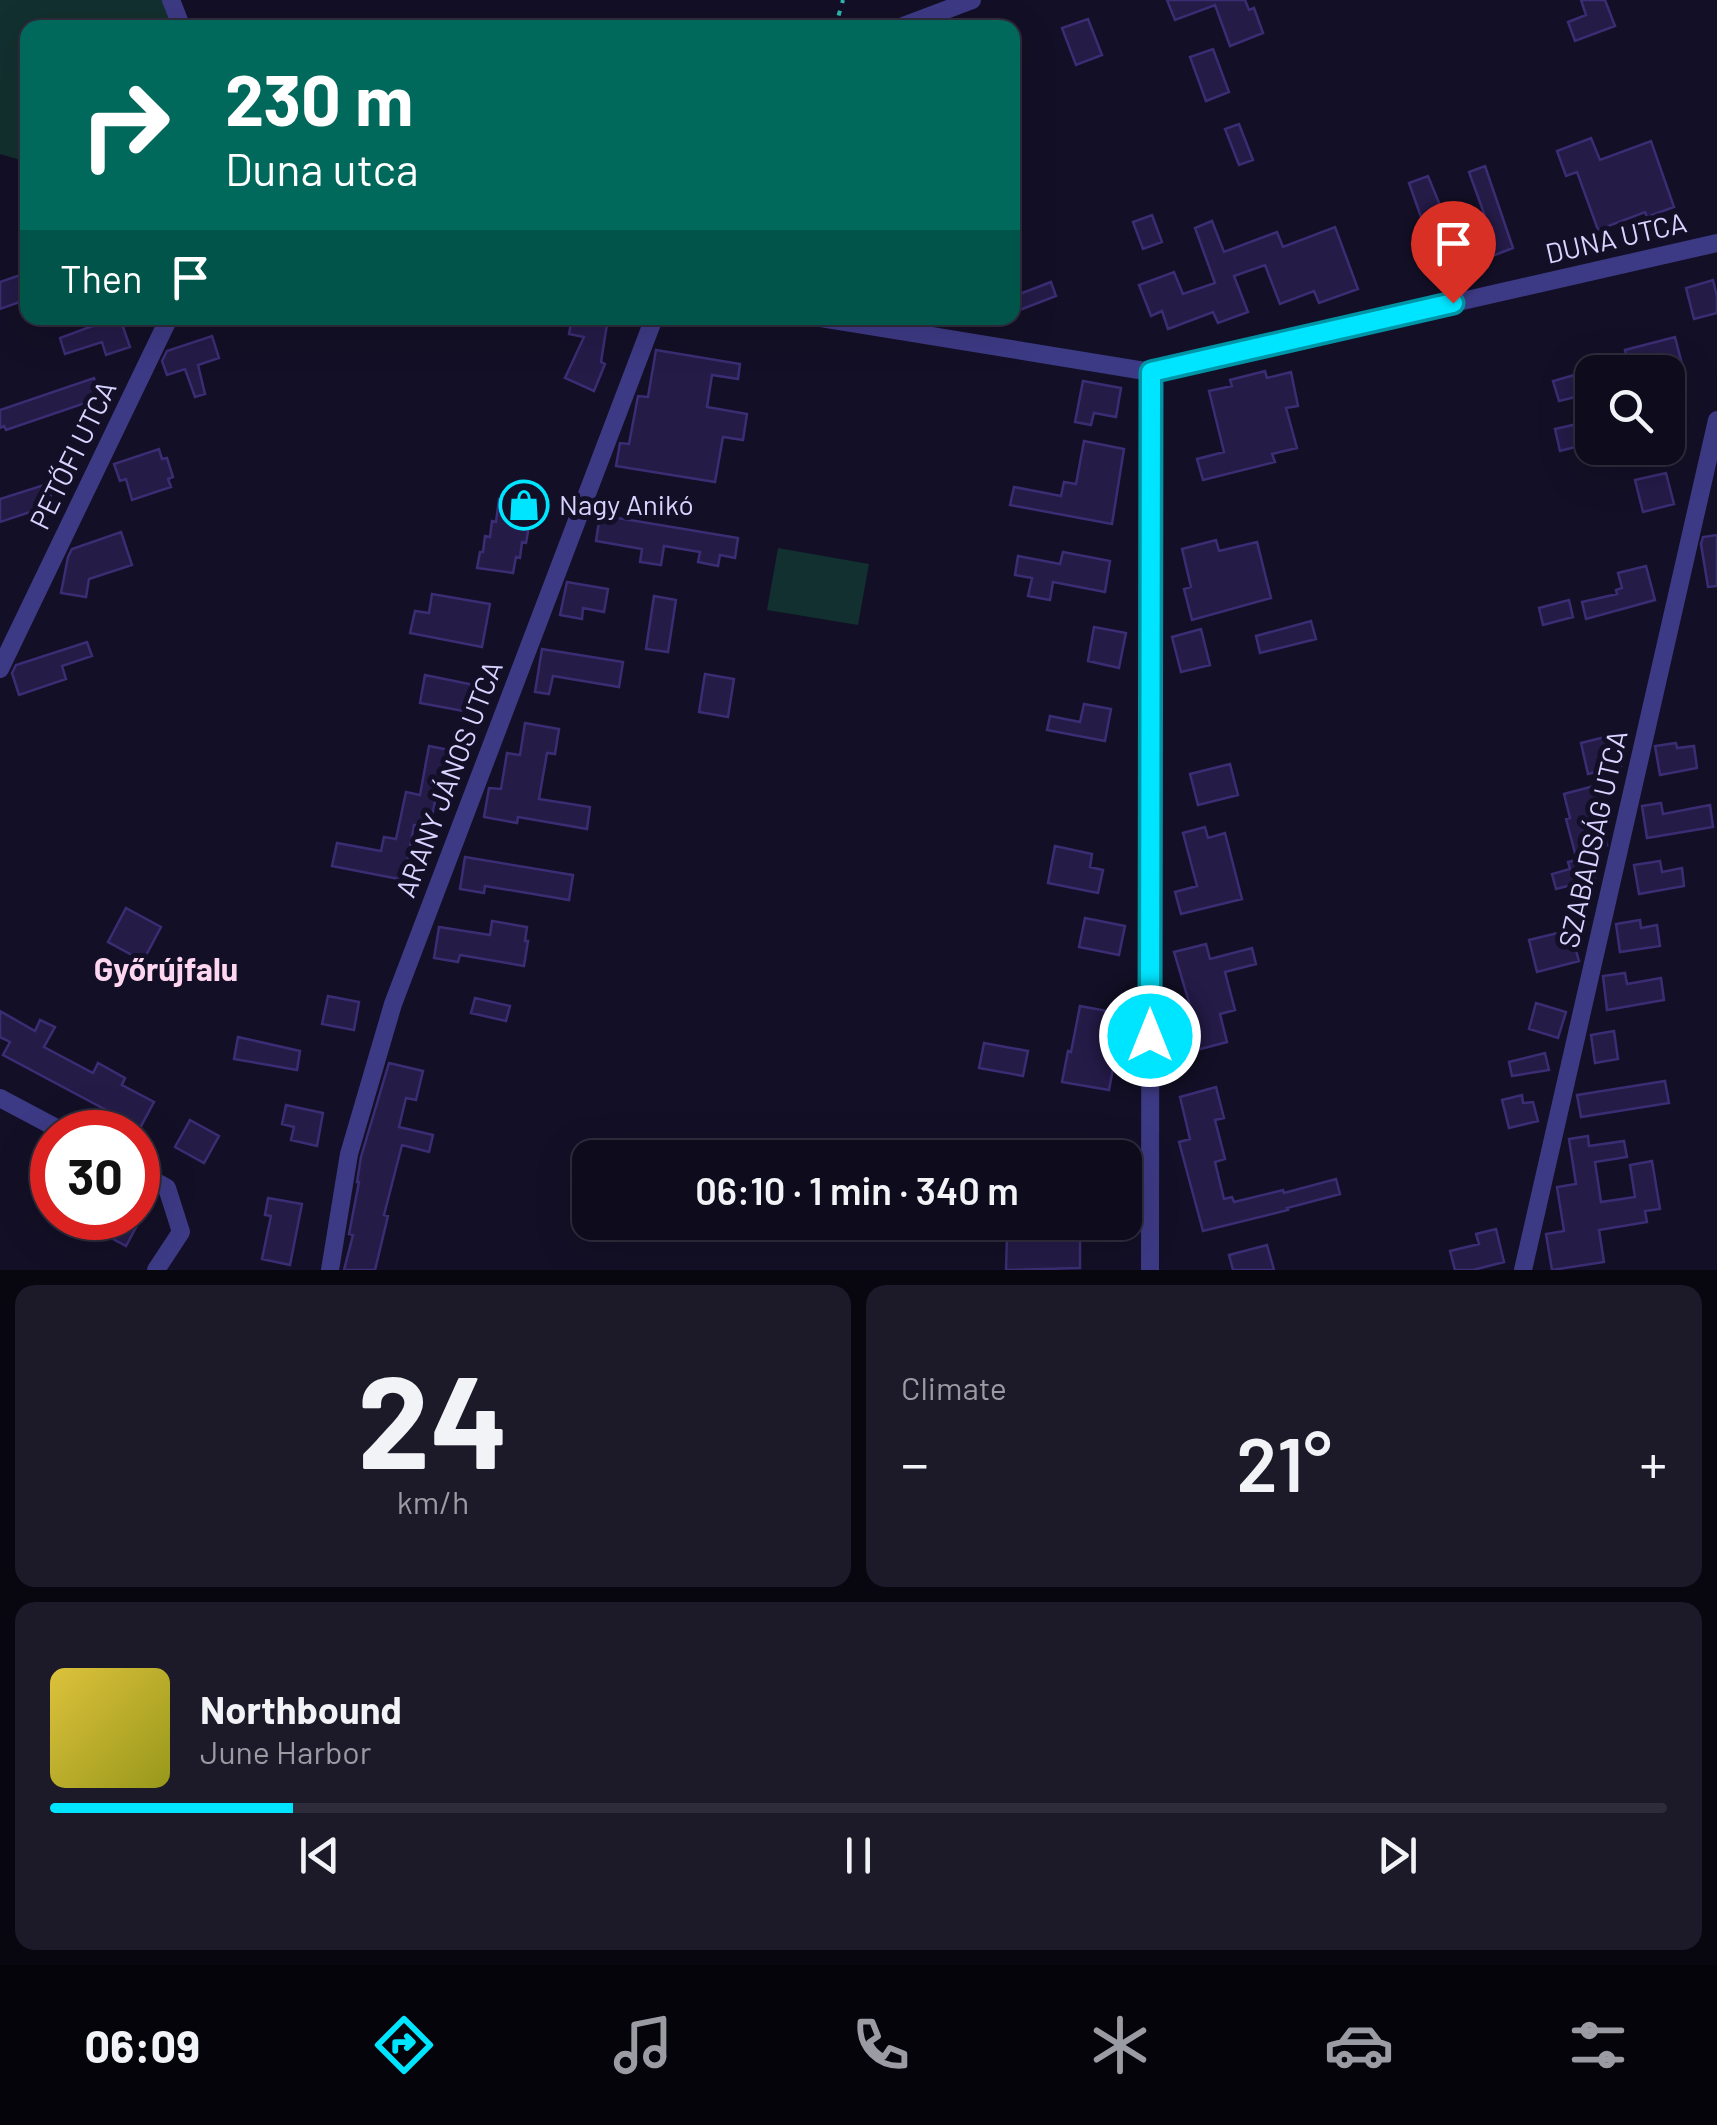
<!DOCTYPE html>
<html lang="en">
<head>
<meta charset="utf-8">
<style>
	body { margin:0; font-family:Barlow,sans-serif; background:#1c1929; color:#f1f3f6; height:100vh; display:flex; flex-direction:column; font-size:38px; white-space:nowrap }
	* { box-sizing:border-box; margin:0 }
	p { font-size:32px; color:#9b9ba3 }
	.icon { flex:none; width:55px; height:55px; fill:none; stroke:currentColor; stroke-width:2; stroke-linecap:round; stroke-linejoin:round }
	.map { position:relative; height:1270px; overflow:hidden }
	.side { display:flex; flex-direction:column; gap:15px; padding:15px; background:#08060f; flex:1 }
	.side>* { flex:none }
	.top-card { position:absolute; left:20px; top:20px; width:1000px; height:305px; border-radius:20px; box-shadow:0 10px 40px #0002,0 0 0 2px #2e2b3b; background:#00695c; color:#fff; overflow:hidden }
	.fabs { position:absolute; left:1575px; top:355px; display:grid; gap:20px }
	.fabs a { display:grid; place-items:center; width:110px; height:110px; border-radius:20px; background:#0e0b1c; box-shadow:0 10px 40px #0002,0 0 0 2px #2e2b3b; font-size:50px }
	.speed { position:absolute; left:30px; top:1110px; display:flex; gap:20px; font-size:50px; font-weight:700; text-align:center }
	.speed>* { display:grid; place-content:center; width:130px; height:130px; border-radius:50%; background:#0e0b1c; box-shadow:0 10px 40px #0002,0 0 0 2px #2e2b3b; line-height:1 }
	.speed .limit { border:15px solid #d22; background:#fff; color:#111 }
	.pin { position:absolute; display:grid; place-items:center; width:85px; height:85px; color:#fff; margin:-102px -42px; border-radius:50% 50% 50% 0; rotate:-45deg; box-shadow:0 0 10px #0007 }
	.pin .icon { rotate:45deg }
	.me { position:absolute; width:110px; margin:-55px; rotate:0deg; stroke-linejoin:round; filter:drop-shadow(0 0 8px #0008) }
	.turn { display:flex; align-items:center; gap:35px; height:210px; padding:0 40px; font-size:45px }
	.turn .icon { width:130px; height:130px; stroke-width:2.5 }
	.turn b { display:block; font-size:70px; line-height:85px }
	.then { display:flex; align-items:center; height:95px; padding:0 40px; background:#0003; gap:20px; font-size:38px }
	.big { font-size:75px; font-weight:600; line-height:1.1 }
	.side .card { flex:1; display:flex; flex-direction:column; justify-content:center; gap:15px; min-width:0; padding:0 35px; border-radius:20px; background:#1c1929 }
	.side .dial { align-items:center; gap:0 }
	.dial b { font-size:130px; line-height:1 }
	.song { display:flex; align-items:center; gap:30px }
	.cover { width:120px; height:120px; border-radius:15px; background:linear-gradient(135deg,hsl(50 70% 55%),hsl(60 70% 35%)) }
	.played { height:10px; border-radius:5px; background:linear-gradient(90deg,#00e5ff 15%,#2e2b3b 15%) }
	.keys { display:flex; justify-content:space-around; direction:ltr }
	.heat { display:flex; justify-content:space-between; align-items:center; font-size:55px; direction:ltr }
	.side .tiles { flex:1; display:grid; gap:15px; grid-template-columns:1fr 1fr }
	.card:last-child { grid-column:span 2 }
	.trip { position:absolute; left:572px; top:1140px; width:570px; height:100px; border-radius:20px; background:#0e0b1c; box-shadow:0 10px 40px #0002,0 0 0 2px #2e2b3b; font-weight:600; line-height:100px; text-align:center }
	.menu { display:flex; height:160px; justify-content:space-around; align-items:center; background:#06040b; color:#9b9ba3 }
	.menu .icon { width:70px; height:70px }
	.menu .active { color:#00e5ff }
	.menu b { font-size:45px; color:#f1f3f6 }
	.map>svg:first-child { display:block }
</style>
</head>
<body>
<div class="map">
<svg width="1717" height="1270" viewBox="0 0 1717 1270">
	<rect width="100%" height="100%" fill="#130f26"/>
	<path fill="#12302f" d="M0 0H162L172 27 28 28 27 162 0 154Z
		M778 548 869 564 858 625 767 610Z"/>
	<path fill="#241b47" stroke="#3b2d73" stroke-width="2.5" d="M1167 0H1245L1249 10 1254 8 1263 33 1230 46 1215 5 1175 20Z
		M1581 0H1605L1615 26 1575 41 1568 22 1586 15Z
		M1088 19 1102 55 1076 65 1062 28Z
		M1213 49 1229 92 1206 101 1190 57Z
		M1239 124 1253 160 1239 165 1225 129Z
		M1591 138 1600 160 1651 141 1674 207 1647 217 1645 212 1598 230 1577 172 1566 176 1557 151Z
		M1485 166 1513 248 1490 257 1487 250 1439 268 1409 183 1428 176 1451 232 1486 219 1469 172Z
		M1152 215 1162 242 1143 249 1133 222Z
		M1212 221 1224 252 1277 232 1283 247 1335 227 1358 289 1319 303 1314 291 1280 304 1265 265 1234 276 1248 312 1218 323 1213 312 1168 329 1162 311 1151 316 1139 285 1174 272 1183 294 1215 283 1195 228Z
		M20 275 28 299 0 309V282Z
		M1713 280 1717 297V313L1694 319 1686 288Z
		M1051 282 1056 296 1012 313V297Z
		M114 318H120L130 347 106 355 102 342 65 354 60 338Z
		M572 318H608L601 362 605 364 594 391 565 378 584 337 569 334Z
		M212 336 219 358 198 365 205 394 195 397 185 369 167 375 162 361 167 351Z
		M1675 337 1684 372H1630L1625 350Z
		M656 350 740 364 738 379 712 375 707 407 747 414 743 440 723 437 715 482 616 466 620 443 629 444 638 396 648 397Z
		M1592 370V393L1559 401 1553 381Z
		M1265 371 1267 378 1291 372 1298 406 1286 408 1297 448 1272 454 1275 462 1203 480 1197 459 1224 452 1209 391 1232 386 1230 380Z
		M94 378 100 398 6 430 4 426 0 428V410Z
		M1083 381 1121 388 1116 417 1094 413 1091 425 1075 422Z
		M1577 424 1583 445 1560 451 1555 429Z
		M1084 441 1124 449 1112 524 1010 505 1014 487 1061 496 1064 482 1076 484Z
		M159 449 162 459 167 458 173 477 168 479 171 487 132 500 126 479 120 481 114 464Z
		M1666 473 1674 504 1643 512 1635 480Z
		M47 484 55 510 35 516 33 511 0 522V499Z
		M499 499 536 504 532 527 529 526 526 543 522 542 520 558 516 557 513 573 477 568 480 552H483L485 536 490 537 492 521 496 522Z
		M600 515 738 538 735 558 720 555 718 566 698 562 700 552 664 546 661 565 640 562 642 549 596 541Z
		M121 532 132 565 89 579 86 597 61 593 68 557 72 549Z
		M1717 535V586L1708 587 1701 544 1703 537Z
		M1216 540 1219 551 1257 542 1271 598 1192 620 1184 589 1191 587 1182 549Z
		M1063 552 1110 561 1105 592 1053 582 1050 600 1028 596 1032 578 1015 575 1018 556 1060 564Z
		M1646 566 1655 600 1586 619 1582 602 1617 594 1616 590 1622 588 1618 573Z
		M567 582 608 589 604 612 583 608 582 619 560 615Z
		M432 594 490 604 482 647 410 633 415 611 429 613Z
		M654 596 676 600 668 652 646 649Z
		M1569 600 1573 617 1543 625 1539 608Z
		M1311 621 1316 639 1260 653 1256 636Z
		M1094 627 1126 633 1119 668 1088 661Z
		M1201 629 1210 665 1181 672 1172 637Z
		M87 642 92 656 62 666 66 679 19 695 12 673 16 665Z
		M542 649 623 662 619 687 553 676 549 694 535 692Z
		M705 674 734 679 728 717 699 712Z
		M425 675 474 685 469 712 420 703Z
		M1084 704 1111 709 1105 741 1047 730 1050 716 1080 722Z
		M525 723 559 729 555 754 547 753 539 799 590 807 587 829 518 817 517 823 484 817 489 788 501 789 507 753 520 755Z
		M1613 735 1621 766 1588 774 1581 743Z
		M1676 743 1677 748 1694 746 1697 768 1660 775 1655 746Z
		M429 746 454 751 449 777 440 775 430 828 414 825 404 880 332 866 337 843 381 851 384 837 396 839 406 792 420 795Z
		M1230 764 1238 795 1198 805 1190 774Z
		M1594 786 1607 845 1575 853 1566 819 1570 818 1564 794Z
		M1661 803 1663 814 1710 805 1713 827 1647 838 1642 806Z
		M1205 827 1208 838 1225 833 1242 899 1181 914 1175 892 1197 886 1183 833Z
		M1055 846 1092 854 1090 867 1103 870 1098 893 1048 883Z
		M465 857 573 875 569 900 485 886 484 893 460 889Z
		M1590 857 1595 879 1556 889 1552 874 1570 869 1568 862Z
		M1660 861 1662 872 1682 868 1684 886 1639 894 1634 865Z
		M126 908 161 927 143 961 108 942Z
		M1085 918 1125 926 1119 955 1079 947Z
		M1640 920 1641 928 1657 925 1660 946 1620 952 1616 924Z
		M492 921 527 927 525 941H528L524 966 460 955 458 962 434 958 439 927 490 935Z
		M1570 930 1579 961 1537 972 1529 940Z
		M1206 944 1210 959 1252 948 1256 964 1225 972 1235 1010 1220 1014 1227 1042 1197 1050 1190 1023 1195 1022 1174 952Z
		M1625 973 1627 984 1661 978 1664 1000 1607 1010 1603 976Z
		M328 996 359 1002 354 1030 322 1024Z
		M475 998 510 1006 506 1021 471 1013Z
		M1536 1003 1566 1012 1558 1038 1529 1029Z
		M1080 1006 1123 1014 1109 1090 1062 1082 1068 1051 1071 1052Z
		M0 1011 35 1031 40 1020 55 1027 44 1047 93 1073 98 1063 125 1078 122 1085 154 1102 140 1128 3 1055 10 1042 0 1037Z
		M1614 1031 1618 1059 1595 1063 1591 1035Z
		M238 1037 300 1051 297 1070 234 1059Z
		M984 1043 1028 1051 1023 1076 979 1068Z
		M1545 1053 1549 1070 1512 1076 1509 1062Z
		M389 1063 423 1071 416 1100 406 1098 399 1127 433 1135 429 1152 402 1145 384 1215 388 1216 375 1270H344L353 1235 349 1234 359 1182H357L361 1157Z
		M1665 1081 1669 1103 1581 1117 1577 1095Z
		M1216 1087 1224 1118 1215 1120 1225 1159 1215 1162 1224 1199 1232 1197 1234 1202 1283 1190 1284 1193 1336 1179 1340 1194 1287 1208 1288 1210 1203 1231 1179 1142 1190 1139 1180 1097Z
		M1522 1095 1523 1103 1533 1102 1538 1121 1509 1128 1502 1100Z
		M286 1105 323 1113 317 1146 291 1140 294 1127 282 1124Z
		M190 1120 219 1136 204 1163 175 1147Z
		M1588 1136 1589 1146 1624 1141 1627 1157 1595 1162 1601 1202 1635 1197 1630 1165 1652 1161 1660 1209 1645 1211 1647 1222 1599 1230 1604 1262 1552 1270 1546 1234 1564 1231 1557 1187 1576 1184 1569 1139Z
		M268 1198 302 1204 290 1265 262 1259 271 1216 265 1215Z
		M74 1218H141L126 1246Z
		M980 1222H1080V1268L1006 1270 1007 1237H979Z
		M1496 1229 1504 1262 1473 1270H1455L1450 1251 1479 1244 1476 1234Z
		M1267 1245 1274 1270H1233L1229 1255Z"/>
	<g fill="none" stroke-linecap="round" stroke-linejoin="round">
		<path stroke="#2fb8b0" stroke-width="4" stroke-dasharray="5 8" stroke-linecap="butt" d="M835 28 843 0"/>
		<path stroke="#3d3a85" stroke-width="18" d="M171 0 182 28
			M898 28 972 0
			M821 318 1151 372 1717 243
			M0 669 169 318
			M0 1098 64 1132
			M138 1172 167 1188 181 1232 156 1270
			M330 1270 349 1154 393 1004 654 318
			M1150 1270 1151 372
			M1523 1270 1717 420"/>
	</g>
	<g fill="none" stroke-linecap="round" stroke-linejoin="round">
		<g stroke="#0095a6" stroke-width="25">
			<path id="route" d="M1150 1036 1151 372 1453 303"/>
		</g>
		<use href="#route" stroke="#00e5ff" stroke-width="18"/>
	</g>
	<defs>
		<g id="shop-ring" transform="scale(2.5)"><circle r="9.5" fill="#130f26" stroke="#00e5ff" stroke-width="1.5"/><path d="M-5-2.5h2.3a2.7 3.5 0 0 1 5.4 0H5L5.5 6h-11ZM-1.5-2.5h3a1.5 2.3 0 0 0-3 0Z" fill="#00e5ff"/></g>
	</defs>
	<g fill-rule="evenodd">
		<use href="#shop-ring" x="524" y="505"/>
	</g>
	<g text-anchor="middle" stroke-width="10" stroke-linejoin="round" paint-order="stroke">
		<g font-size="28" fill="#d9d4ff" stroke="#130f26">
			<text transform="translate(1616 238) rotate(-13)" y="10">DUNA UTCA</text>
			<text transform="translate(73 455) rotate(-64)" y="10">PETŐFI UTCA</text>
			<text transform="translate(449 779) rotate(-69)" y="10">ARANY JÁNOS UTCA</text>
			<text transform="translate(1593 839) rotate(-77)" y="10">SZABADSÁG UTCA</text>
		</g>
		<g font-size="28" fill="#d9d4ff" stroke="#130f26" text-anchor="start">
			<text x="559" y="515">Nagy Anikó</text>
		</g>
		<g font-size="32" font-weight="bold" fill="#ffd6f0" stroke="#130f26">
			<text x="166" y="981">Győrújfalu</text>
		</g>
	</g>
</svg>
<div class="fabs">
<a><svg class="icon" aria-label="search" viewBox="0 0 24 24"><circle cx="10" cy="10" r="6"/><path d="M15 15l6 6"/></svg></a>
</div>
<div class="speed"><div class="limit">30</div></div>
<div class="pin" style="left:1453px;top:303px;background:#d93025"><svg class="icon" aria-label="arrive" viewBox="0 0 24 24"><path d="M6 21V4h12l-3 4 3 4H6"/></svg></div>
<svg class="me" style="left:1150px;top:1036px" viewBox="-20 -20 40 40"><circle r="17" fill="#00e5ff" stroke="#fff" stroke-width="3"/><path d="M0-11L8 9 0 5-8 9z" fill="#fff"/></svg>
<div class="trip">06:10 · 1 min · 340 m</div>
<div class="top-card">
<div class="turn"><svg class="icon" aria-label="right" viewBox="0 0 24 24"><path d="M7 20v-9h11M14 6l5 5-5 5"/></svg><div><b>230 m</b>Duna utca</div></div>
<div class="then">Then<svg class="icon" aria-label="arrive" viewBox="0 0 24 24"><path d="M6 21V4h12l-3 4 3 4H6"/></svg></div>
</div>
</div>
<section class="side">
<div class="tiles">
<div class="card dial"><b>24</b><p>km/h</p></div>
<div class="card"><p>Climate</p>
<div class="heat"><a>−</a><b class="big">21°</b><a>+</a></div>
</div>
<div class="card">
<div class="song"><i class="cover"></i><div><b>Northbound</b><p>June Harbor</p></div></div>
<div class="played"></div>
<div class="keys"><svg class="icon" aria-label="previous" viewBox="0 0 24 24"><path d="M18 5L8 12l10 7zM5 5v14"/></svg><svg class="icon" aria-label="pause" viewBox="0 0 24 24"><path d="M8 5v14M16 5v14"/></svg><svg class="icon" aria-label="next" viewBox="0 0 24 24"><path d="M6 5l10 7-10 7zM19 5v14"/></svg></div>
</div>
</div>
</section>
<nav class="menu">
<b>06:09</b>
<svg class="icon active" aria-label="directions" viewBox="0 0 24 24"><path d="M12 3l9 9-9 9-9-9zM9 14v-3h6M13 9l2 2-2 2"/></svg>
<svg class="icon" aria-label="music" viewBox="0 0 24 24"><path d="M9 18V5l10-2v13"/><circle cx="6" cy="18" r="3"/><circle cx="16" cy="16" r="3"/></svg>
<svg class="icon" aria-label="phone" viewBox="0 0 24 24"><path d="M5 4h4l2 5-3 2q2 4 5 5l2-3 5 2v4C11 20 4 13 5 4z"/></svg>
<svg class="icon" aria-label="climate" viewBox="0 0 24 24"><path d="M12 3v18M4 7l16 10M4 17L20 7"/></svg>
<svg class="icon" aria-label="car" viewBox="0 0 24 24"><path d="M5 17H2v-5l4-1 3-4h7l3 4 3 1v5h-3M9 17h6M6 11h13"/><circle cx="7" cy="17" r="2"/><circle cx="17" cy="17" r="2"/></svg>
<svg class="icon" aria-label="filters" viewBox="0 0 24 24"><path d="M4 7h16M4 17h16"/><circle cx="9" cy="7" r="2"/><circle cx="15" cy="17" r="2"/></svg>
</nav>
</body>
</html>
